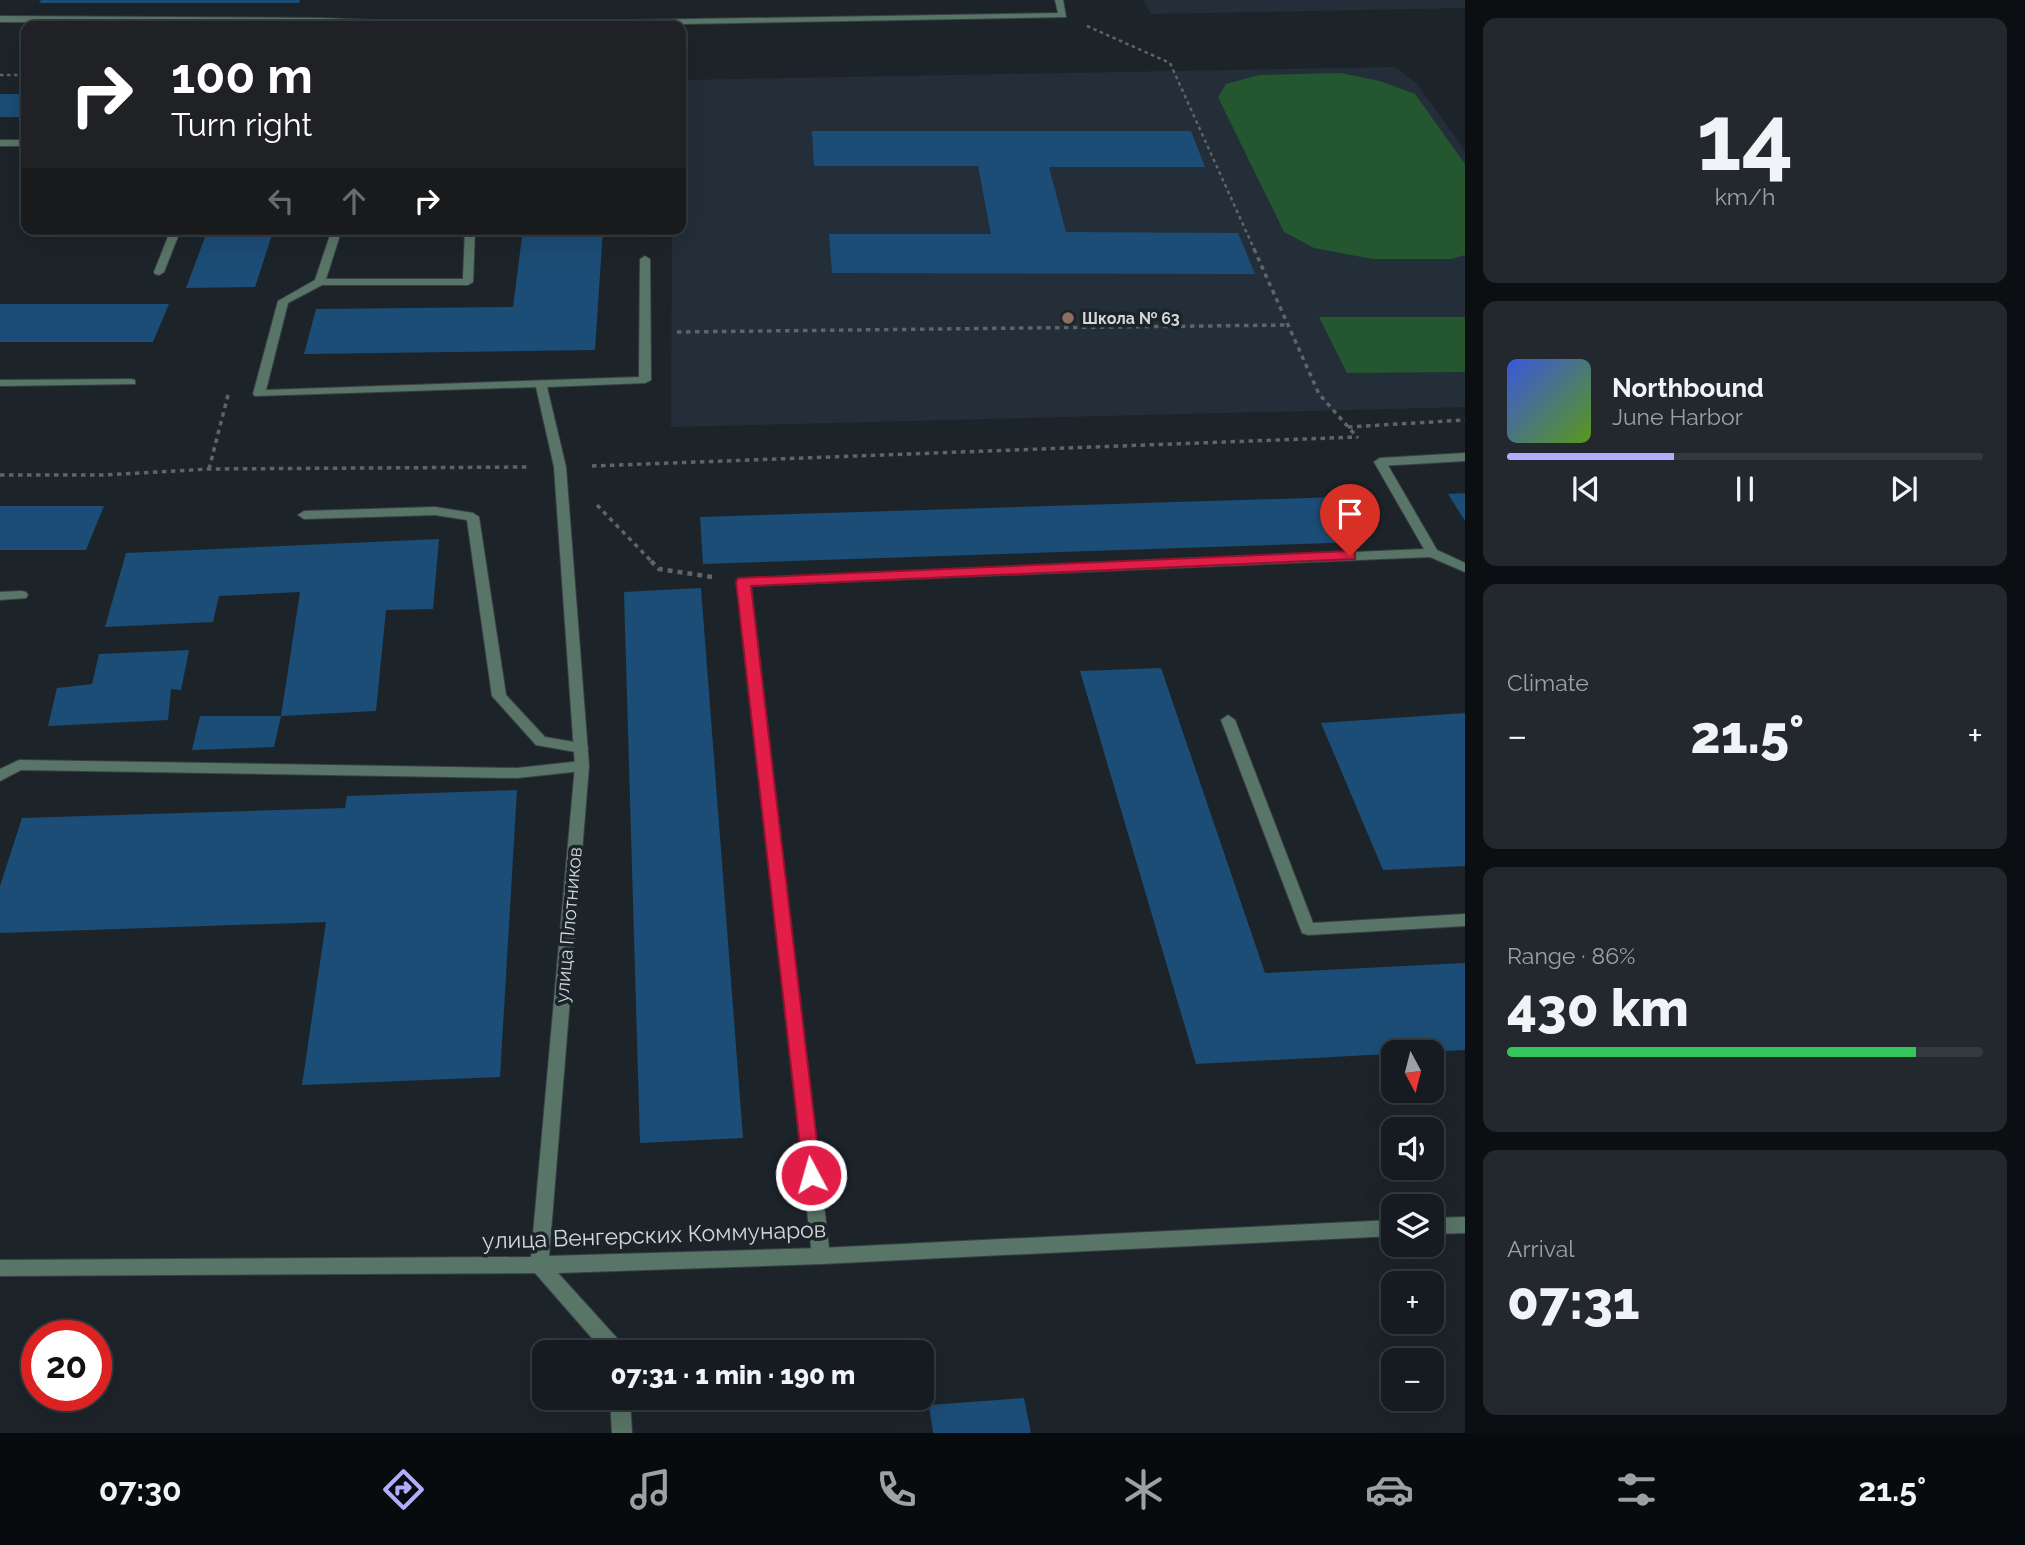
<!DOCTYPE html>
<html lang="en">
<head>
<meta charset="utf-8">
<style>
	body { margin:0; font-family:Raleway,sans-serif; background:#22282d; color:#f1f3f6; height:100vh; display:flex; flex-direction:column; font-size:26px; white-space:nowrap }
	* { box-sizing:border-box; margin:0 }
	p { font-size:23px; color:#9da1a5 }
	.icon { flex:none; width:38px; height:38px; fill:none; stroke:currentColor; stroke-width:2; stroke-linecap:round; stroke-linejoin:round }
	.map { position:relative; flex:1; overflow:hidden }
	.sheet { display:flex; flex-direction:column; gap:18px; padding:18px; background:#0c0f12; width:560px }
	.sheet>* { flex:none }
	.top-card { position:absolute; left:21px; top:21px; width:665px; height:214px; border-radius:14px; box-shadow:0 7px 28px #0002,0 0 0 2px #34393e; background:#202124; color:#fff; overflow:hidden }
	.needle { width:46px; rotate:173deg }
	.tools { position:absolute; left:1381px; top:1040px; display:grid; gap:14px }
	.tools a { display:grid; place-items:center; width:63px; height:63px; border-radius:14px; background:#151b20; box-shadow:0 7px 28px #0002,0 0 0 2px #34393e; font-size:35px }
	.speed { position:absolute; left:21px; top:1320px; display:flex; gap:14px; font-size:35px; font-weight:700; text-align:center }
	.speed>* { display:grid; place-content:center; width:91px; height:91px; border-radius:50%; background:#151b20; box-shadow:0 7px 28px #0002,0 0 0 2px #34393e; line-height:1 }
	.speed .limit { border:10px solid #d22; background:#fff; color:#111 }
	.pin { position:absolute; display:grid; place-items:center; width:60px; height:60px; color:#fff; margin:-72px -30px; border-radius:50% 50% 50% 0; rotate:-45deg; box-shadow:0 0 7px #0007 }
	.pin .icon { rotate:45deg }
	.me { position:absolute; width:77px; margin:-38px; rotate:354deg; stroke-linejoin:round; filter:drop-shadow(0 0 5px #0008) }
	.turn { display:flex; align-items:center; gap:24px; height:147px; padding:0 35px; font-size:32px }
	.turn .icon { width:91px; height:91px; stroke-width:2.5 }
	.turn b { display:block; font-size:49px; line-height:60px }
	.lanes { display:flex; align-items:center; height:66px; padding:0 35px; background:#0003; justify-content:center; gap:35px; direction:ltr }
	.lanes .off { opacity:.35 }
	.big { font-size:52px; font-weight:800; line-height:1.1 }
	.sheet .widget { flex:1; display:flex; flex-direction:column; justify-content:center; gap:10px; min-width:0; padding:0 24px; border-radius:14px; background:#22282d }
	.sheet .dial { align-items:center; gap:0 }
	.dial b { font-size:91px; line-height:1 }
	.song { display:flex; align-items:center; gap:21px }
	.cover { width:84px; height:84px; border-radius:10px; background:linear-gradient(135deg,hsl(230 70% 55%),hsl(90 70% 35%)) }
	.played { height:7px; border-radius:4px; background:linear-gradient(90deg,#afaefa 35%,#34393e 35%) }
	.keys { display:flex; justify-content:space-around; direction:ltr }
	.heat { display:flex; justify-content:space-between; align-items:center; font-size:38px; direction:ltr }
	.charge { height:10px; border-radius:5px; background:linear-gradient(90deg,#34c759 86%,#34393e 0) }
	.trip { position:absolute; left:532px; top:1340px; width:402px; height:70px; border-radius:14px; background:#151b20; box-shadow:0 7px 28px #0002,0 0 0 2px #34393e; font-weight:800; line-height:70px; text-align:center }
	.dock { display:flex; height:112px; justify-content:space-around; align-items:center; background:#080b0d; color:#9da1a5 }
	.dock .icon { width:49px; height:49px }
	.dock .selected { color:#afaefa }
	.dock b { font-size:32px; color:#f1f3f6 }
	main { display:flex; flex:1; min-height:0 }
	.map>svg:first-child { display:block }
</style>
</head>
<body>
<main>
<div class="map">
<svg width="1465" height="1433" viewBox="0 0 1465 1433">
	<rect width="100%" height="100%" fill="#1c242a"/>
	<path fill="#232e39" d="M1143 0H1465V8L1151 14Z
		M1395 67 1418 85 1465 151V407L671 427 672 229H681V80Z"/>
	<path fill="#24562f" d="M1341 73 1380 81 1415 94 1465 164V255L1451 259H1372L1314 248 1284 232 1218 97 1226 84 1259 75Z
		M1319 317H1465V372L1347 373Z"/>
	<path fill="#1b4d76" d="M41 0H300L299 3H39Z
		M0 94H26V117H0Z
		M812 131H1191L1205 167H1049L1066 232 1238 233 1255 274 832 273 829 234H991L978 166H814Z
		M208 229H274L255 287 186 288Z
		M523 229H603L595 350 304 354 316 309 513 307Z
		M0 304H169L153 342H0Z
		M1465 493V521L1448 494Z
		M1339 497 1361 542 703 564 700 517Z
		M0 506H104L86 550H0Z
		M439 539 433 609 386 610 376 711 281 716 300 592 219 596 213 622 105 627 126 553Z
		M701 588 743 1138 640 1143 624 592Z
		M189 650 181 690 171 689 168 720 48 726 57 688 92 684 99 654Z
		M1161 668 1265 973 1465 963V1050L1196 1064 1080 671Z
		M1465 713V866L1383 870 1321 723Z
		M200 716H281L274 747 192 750Z
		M517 790 500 1077 302 1085 326 922 0 933V886L22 818 345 808 347 796Z
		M1024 1398 1031 1433H933L929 1405Z"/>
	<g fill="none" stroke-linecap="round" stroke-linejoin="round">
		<g stroke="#394146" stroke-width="2">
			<path id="lane" d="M1055 0H1063L1066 17 579 26 0 22V16L321 18 453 23 1058 13Z
				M0 140H26V146H0Z
				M171 229H181L164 272 159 275 155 274 154 272Z
				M332 229H342L326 279H463L465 229H475L473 282 468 285H322L288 303 266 390 639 377 640 259 645 256 650 259 651 380 645 383 547 387 566 467 560 471 554 467 536 387 255 396 253 394 278 301 315 280Z
				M131 379 135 380V384L0 386V380Z
				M1380 458 1386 462 1437 550 1465 563V572L1430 557 751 586 830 1256 827 1262 821 1264 815 1262 812 1256 738 582 739 579 1424 549 1374 462Z
				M435 507 473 513 479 517 506 695 545 737 586 744 588 748 586 752 581 753 536 745 492 696 467 520 435 515 304 519 298 515 304 511Z
				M21 591 26 592 28 595 26 598 0 600V592Z
				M1228 715 1235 720 1313 923 1465 914V926L1308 935 1302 933 1221 720Z
				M19 760 517 768 582 761 589 766 582 771 517 778 21 770 0 781V769Z"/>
		</g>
		<g stroke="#394146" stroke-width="2">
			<path id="street" d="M1465 453V461L1380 466 1374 462 1380 458Z
				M560 463 566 467 589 766 549 1256 821 1248 1393 1220V1236L821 1264 558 1273 625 1347 627 1353H605L535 1273 0 1276V1260L531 1257 575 766 554 467Z
				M1465 1217V1233L1432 1234V1218Z
				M610 1398H630L632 1433H612Z"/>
		</g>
		<path stroke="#5d646a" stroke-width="2.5" stroke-dasharray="3.5 3.5" stroke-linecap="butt" d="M1087 26 1170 63 1255 251
			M0 75H26"/>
		<path stroke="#5d646a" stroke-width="3.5" stroke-dasharray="4.5 4.5" stroke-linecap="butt" d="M1254 249 1319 394 1358 438
			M677 332 1289 325
			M1348 427 1465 420
			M592 466 1357 437
			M209 469 228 395
			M0 475H102L209 469 528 467
			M597 505 653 563"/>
		<path stroke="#5d646a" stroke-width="4.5" stroke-dasharray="5 5" stroke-linecap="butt" d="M651 561 659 569 712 577"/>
		<use href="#lane" fill="#597567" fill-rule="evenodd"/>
		<use href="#street" fill="#597567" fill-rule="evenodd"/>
	</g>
	<path fill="#e11d48" stroke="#92132f" stroke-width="2" d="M1350 551 1355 553V559L751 586 821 1175 818 1181 811 1183 804 1181 736 582 738 578Z"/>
	<circle fill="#8d6e63" stroke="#1c242a" stroke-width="2.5" cx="1068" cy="318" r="7"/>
	<g text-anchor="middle" stroke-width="7" stroke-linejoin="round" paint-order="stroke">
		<g font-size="16" font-weight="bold" fill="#d2d7dc" stroke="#1c242a" text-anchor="start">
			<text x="1082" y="324">Школа № 63</text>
		</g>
		<g font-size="19" fill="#d2d7dc" stroke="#1c242a">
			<text transform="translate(568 925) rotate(-85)" y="7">улица Плотников</text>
		</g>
		<g font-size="23" fill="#d2d7dc" stroke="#1c242a">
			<text transform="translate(654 1235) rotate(-2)" y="8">улица Венгерских Коммунаров</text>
		</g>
	</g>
</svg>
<div class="tools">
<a><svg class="needle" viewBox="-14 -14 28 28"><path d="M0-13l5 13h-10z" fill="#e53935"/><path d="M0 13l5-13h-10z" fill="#9da1a5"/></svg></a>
<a><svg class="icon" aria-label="sound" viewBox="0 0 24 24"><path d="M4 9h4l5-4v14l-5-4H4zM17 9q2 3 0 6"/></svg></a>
<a><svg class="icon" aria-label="layers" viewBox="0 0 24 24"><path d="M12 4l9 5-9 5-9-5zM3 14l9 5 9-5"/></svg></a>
<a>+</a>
<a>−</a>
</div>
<div class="speed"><div class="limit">20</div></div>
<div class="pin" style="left:1350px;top:556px;background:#d93025"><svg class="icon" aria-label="arrive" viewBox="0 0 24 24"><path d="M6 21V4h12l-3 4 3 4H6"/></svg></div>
<svg class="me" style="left:811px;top:1175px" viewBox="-20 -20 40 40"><circle r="17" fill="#e11d48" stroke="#fff" stroke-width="3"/><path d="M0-11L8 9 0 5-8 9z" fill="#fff"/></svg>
<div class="trip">07:31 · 1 min · 190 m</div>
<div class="top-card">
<div class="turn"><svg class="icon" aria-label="right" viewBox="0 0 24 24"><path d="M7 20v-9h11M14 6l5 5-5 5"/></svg><div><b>100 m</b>Turn right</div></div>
<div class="lanes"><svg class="icon off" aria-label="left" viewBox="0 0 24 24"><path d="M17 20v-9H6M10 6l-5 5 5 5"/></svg><svg class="icon off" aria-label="ahead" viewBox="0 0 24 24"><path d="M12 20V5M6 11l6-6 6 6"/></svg><svg class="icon" aria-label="right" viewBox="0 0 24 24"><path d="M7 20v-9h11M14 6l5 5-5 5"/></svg></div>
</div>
</div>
<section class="sheet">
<div class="widget dial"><b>14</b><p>km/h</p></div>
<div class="widget">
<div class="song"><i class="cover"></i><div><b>Northbound</b><p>June Harbor</p></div></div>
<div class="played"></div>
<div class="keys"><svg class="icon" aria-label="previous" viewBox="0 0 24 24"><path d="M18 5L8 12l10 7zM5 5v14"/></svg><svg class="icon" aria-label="pause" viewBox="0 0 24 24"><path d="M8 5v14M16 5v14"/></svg><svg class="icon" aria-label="next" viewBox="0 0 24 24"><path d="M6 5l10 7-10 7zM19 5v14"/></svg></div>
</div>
<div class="widget"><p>Climate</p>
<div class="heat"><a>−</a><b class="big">21.5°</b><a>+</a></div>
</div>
<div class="widget"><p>Range · 86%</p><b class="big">430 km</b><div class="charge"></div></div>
<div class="widget"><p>Arrival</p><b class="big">07:31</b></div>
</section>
</main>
<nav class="dock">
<b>07:30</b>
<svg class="icon selected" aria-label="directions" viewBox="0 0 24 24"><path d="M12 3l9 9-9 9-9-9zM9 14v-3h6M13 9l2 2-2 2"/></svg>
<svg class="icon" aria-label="music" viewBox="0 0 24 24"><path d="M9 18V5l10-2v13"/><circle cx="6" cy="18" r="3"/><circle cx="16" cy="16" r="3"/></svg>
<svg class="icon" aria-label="phone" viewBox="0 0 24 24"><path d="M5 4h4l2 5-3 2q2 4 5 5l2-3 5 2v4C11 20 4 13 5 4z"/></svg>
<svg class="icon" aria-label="climate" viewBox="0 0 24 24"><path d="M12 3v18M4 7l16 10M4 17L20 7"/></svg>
<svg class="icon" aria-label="car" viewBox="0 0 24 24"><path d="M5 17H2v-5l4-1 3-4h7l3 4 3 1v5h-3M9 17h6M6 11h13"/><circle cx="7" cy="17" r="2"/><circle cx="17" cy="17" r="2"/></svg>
<svg class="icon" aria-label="filters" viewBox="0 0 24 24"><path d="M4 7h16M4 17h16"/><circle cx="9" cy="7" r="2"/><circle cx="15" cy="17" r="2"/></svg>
<b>21.5°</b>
</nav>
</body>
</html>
